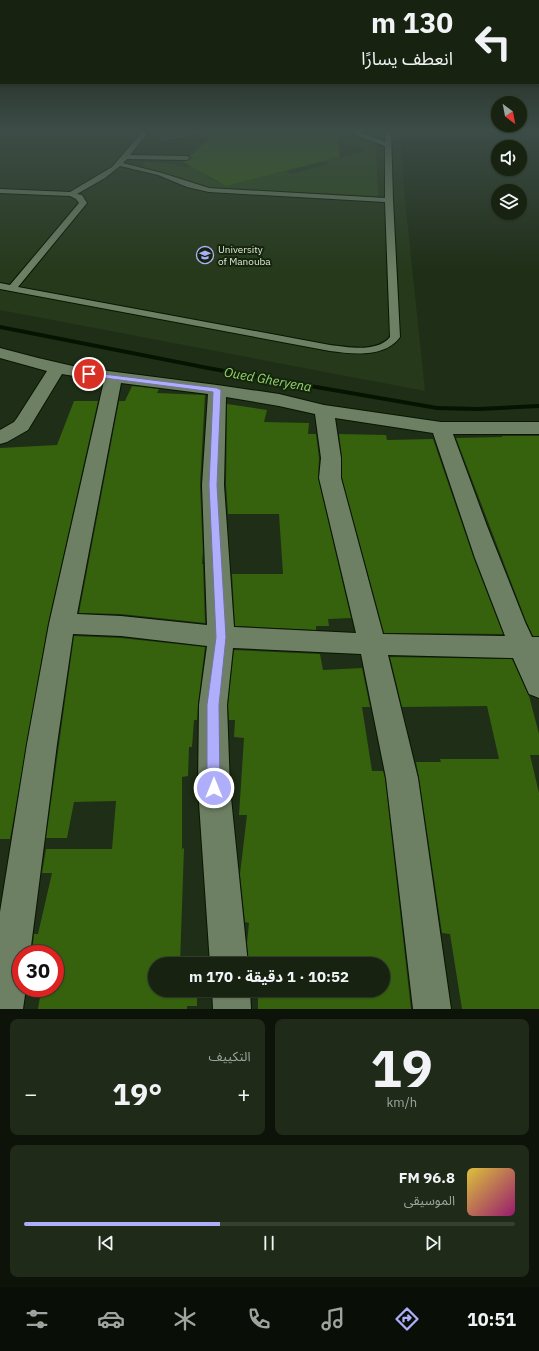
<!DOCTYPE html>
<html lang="ar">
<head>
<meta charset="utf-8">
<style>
	body { margin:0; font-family:"IBM Plex Sans","Noto Sans Arabic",sans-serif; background:#202a19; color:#f1f3f6; direction:rtl; height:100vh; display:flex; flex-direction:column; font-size:15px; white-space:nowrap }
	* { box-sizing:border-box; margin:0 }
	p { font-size:13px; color:#9ea49f }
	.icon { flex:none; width:22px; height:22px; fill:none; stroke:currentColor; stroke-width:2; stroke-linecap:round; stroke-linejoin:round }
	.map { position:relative; height:1009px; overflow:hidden; direction:ltr }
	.sheet { display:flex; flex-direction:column; gap:10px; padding:10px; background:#0d1309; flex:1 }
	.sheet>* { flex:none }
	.top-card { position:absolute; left:0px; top:0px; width:539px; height:84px; box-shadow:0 1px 3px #0004,0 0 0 1px #363f30; direction:rtl; background:#172210; color:#f1f3f6; overflow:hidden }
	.needle { width:26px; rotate:148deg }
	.tools { position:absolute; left:491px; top:96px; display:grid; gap:8px }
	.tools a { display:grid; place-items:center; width:36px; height:36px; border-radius:50%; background:#172210; box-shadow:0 1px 3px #0004,0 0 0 1px #363f30; font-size:20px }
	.speed { position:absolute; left:12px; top:945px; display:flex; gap:8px; font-size:20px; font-weight:700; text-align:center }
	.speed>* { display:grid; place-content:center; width:52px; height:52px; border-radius:50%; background:#172210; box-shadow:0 1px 3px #0004,0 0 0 1px #363f30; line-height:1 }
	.speed .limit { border:6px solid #d22; background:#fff; color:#111 }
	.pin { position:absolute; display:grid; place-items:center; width:34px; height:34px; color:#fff; margin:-17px; border:2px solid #fff; border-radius:50%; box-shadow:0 1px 4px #0007 }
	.me { position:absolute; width:44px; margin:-22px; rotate:0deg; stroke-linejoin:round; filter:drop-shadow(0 0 3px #0008) }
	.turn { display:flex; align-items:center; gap:14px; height:84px; padding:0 20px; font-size:18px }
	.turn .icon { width:52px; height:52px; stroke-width:2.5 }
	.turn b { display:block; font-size:28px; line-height:34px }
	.big { font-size:30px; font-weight:700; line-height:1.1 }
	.sheet .tile { flex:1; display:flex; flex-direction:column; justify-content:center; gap:6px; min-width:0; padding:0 14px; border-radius:8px; background:#202a19 }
	.sheet .dial { align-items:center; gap:0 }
	.dial b { font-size:52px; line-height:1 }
	.song { display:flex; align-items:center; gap:12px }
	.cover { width:48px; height:48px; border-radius:6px; background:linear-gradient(135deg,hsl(50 70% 55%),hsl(320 70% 35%)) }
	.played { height:4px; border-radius:2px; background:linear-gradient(90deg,#afaefa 40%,#363f30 40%) }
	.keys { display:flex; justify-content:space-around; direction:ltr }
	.heat { display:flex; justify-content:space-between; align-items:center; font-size:22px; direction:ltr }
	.sheet .tiles { flex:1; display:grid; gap:10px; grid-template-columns:1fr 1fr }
	.tile:last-child { grid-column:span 2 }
	.trip { position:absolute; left:148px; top:957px; width:242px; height:40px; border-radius:20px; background:#172210; box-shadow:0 1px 3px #0004,0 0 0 1px #363f30; font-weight:700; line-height:40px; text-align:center; direction:rtl }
	.dock { display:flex; height:64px; justify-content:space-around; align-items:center; background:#090e06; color:#9ea49f }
	.dock .icon { width:28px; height:28px }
	.dock .current { color:#afaefa }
	.dock b { font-size:18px; color:#f1f3f6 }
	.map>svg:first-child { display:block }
</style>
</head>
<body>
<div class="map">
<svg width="539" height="1009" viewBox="0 0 539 1009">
	<rect width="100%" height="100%" fill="#1f2e16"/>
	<path fill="#26391a" d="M0 131H400L405 199 425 391 0 310Z"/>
	<path fill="#2f4c1b" d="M326 131H344L361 140 376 144 378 196 205 188 142 168 145 162 174 164 179 167 256 164 205 176 226 186 286 171 292 174 329 164 323 162 366 151 342 142 322 146Z"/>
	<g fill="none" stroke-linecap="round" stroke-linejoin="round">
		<path fill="#061300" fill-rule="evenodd" d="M0 325 213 367 437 406 478 407 539 404V408L478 411 437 410 213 371 0 329Z"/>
	</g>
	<path fill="#36620e" d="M218 131H337L340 157 226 186 183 162 191 159 190 156Z
		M132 386 159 389 157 393 205 395 200 485 203 552 202 564H203L205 623 121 614 79 613 119 401H125Z
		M74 401H98L48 624 10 839H0V448L57 445Z
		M227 404 267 410 264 422 309 423 308 434H316L319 458 318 478 351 618 328 619 329 626H316V630L235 626 232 574H283L279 514H228L226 485Z
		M339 434 386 435 387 440 433 439 474 559 503 634 384 633 342 478V458Z
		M502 436H539V636H533L526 621 456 438 502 437Z
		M74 636 121 638 205 647 198 705 197 720H194L192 747H189L188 776 182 777V849L184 848 180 964H155V990H197V1006H187V1009H38L41 991 27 990V988H55V954H32L34 934H38L52 873H42L46 849H112L116 801 74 802 67 838H46Z
		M234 650 320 654 323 670 362 668 370 707H362L372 771H383L385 778 411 1009H258V990H383V964H249L247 943 249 923 245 922 240 874 247 815H239L244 738 234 737 235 720H229L228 705Z
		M390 657 512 659 529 696 539 734V755H530L539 793V1009H462L450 934 442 933 419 778 416 762H441L440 759H499L487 706 402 707Z"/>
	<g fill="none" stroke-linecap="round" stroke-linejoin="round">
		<g stroke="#081602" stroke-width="2">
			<path id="lane" d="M143 131H149L130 155 187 156 190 158 187 160 127 159 123 163 162 173 209 188 385 198V146L358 136 351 131H358L385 142V131H391L393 200 400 337C385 358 353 354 330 351L0 289V283L10 285 79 203 76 199 70 196 0 193V189L70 192 112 167ZM120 166 158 175 187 187 209 192 385 202 390 337C377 353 348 347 330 345L18 287 87 203 82 195 77 194 105 178Z"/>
		</g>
		<g stroke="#081602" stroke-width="2">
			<path id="street" d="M0 348 38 358 77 367 217 385 279 394 324 405 441 422H539V434H453L487 526 525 622 532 637H539V698L529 694 513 658 388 655 418 778 451 1009H413L386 778 361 654 233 648 227 705 230 788 248 964H210L198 788 199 705 207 646 121 636 73 634 57 744 30 954H21V988H26L23 1009H0V912L27 744 49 624 104 381 62 374 28 430 7 442 0 444V430L14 422 17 418 47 371 0 358ZM121 383 208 394 202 485 207 625 121 616 77 614ZM226 397 279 406 315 414 321 458 319 478 356 633 234 627 224 485ZM335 418 433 433 475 558 505 636 383 634 341 478V458Z
				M212 990H250L251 1009H213Z"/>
		</g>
		<path stroke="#7a8672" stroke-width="1" stroke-dasharray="2 1" stroke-linecap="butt" d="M261 134 269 132 268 131
			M161 140 166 134 162 132
			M163 140 205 131"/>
		<use href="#lane" fill="#6e8064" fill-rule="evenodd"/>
		<use href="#street" fill="#6e8064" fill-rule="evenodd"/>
	</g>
	<linearGradient id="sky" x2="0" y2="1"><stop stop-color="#11190c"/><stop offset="0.48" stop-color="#3c4c47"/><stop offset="1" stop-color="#3c4c47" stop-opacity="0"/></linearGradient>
	<rect width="539" height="272" fill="url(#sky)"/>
	<path fill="#afaefa" stroke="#7271a2" d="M87 372 217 388 221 390 217 485 226 637 219 705 220 788 218 792 214 794 209 792 207 788V705L216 637 209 485 213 392 89 376 87 375Z"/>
	<defs>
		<g id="university-ring" transform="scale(0.9)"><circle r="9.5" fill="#15240c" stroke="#afaefa" stroke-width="1.5"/><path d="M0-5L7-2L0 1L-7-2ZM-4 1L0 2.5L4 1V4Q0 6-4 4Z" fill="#afaefa"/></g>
	</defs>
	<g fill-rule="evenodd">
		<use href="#university-ring" x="205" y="255"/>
	</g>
	<g text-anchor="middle" stroke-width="4" stroke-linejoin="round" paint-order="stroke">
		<g font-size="10" fill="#dfe9da" stroke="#15240c" text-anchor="start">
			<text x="218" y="253">University<tspan x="218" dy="12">of Manouba</tspan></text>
		</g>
		<g font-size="13" font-style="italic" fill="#95d56d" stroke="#15240c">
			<text transform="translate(268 379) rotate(10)" y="5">Oued Gheryena</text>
		</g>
	</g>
</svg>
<div class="tools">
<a><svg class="needle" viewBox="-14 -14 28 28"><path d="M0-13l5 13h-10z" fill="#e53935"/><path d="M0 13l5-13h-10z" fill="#9ea49f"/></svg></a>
<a><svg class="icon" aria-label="sound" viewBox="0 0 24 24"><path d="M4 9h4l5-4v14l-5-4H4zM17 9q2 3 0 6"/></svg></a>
<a><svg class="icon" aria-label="layers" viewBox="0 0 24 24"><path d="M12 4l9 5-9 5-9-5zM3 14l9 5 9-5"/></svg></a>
</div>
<div class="speed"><div class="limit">30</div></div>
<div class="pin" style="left:89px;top:374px;background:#d93025"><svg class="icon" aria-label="arrive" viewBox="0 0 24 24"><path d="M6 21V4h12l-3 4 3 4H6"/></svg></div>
<svg class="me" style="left:214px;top:788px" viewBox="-20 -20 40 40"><circle r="17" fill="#afaefa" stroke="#fff" stroke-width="3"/><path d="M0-11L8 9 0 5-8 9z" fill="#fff"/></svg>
<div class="trip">10:52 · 1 دقيقة · 170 m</div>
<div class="top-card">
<div class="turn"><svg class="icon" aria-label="left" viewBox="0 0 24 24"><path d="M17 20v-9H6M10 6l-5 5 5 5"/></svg><div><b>130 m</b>انعطف يسارًا</div></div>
</div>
</div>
<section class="sheet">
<div class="tiles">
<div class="tile dial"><b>19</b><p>km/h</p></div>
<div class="tile"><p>التكييف</p>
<div class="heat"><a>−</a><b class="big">19°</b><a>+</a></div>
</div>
<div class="tile">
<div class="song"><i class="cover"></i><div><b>96.8 FM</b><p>الموسيقى</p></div></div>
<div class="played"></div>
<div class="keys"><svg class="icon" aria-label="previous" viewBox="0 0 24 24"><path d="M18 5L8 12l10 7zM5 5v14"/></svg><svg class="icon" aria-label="pause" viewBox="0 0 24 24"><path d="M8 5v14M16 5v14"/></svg><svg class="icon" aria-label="next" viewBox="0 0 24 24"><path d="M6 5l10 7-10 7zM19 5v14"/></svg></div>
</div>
</div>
</section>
<nav class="dock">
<b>10:51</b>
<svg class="icon current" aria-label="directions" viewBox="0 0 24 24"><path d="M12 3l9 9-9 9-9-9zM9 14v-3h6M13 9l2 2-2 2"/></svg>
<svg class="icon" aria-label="music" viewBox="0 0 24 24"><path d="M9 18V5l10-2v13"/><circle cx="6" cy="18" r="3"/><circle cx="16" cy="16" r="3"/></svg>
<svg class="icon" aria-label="phone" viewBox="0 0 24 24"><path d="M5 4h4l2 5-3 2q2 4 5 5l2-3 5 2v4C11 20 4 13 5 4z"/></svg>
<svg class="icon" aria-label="climate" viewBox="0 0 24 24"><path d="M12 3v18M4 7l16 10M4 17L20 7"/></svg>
<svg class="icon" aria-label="car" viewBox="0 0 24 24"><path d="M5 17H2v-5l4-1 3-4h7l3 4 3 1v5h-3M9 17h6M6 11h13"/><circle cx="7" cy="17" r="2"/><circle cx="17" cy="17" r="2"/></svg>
<svg class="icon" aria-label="filters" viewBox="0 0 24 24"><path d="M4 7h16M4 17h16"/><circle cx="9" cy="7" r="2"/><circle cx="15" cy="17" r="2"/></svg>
</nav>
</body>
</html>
